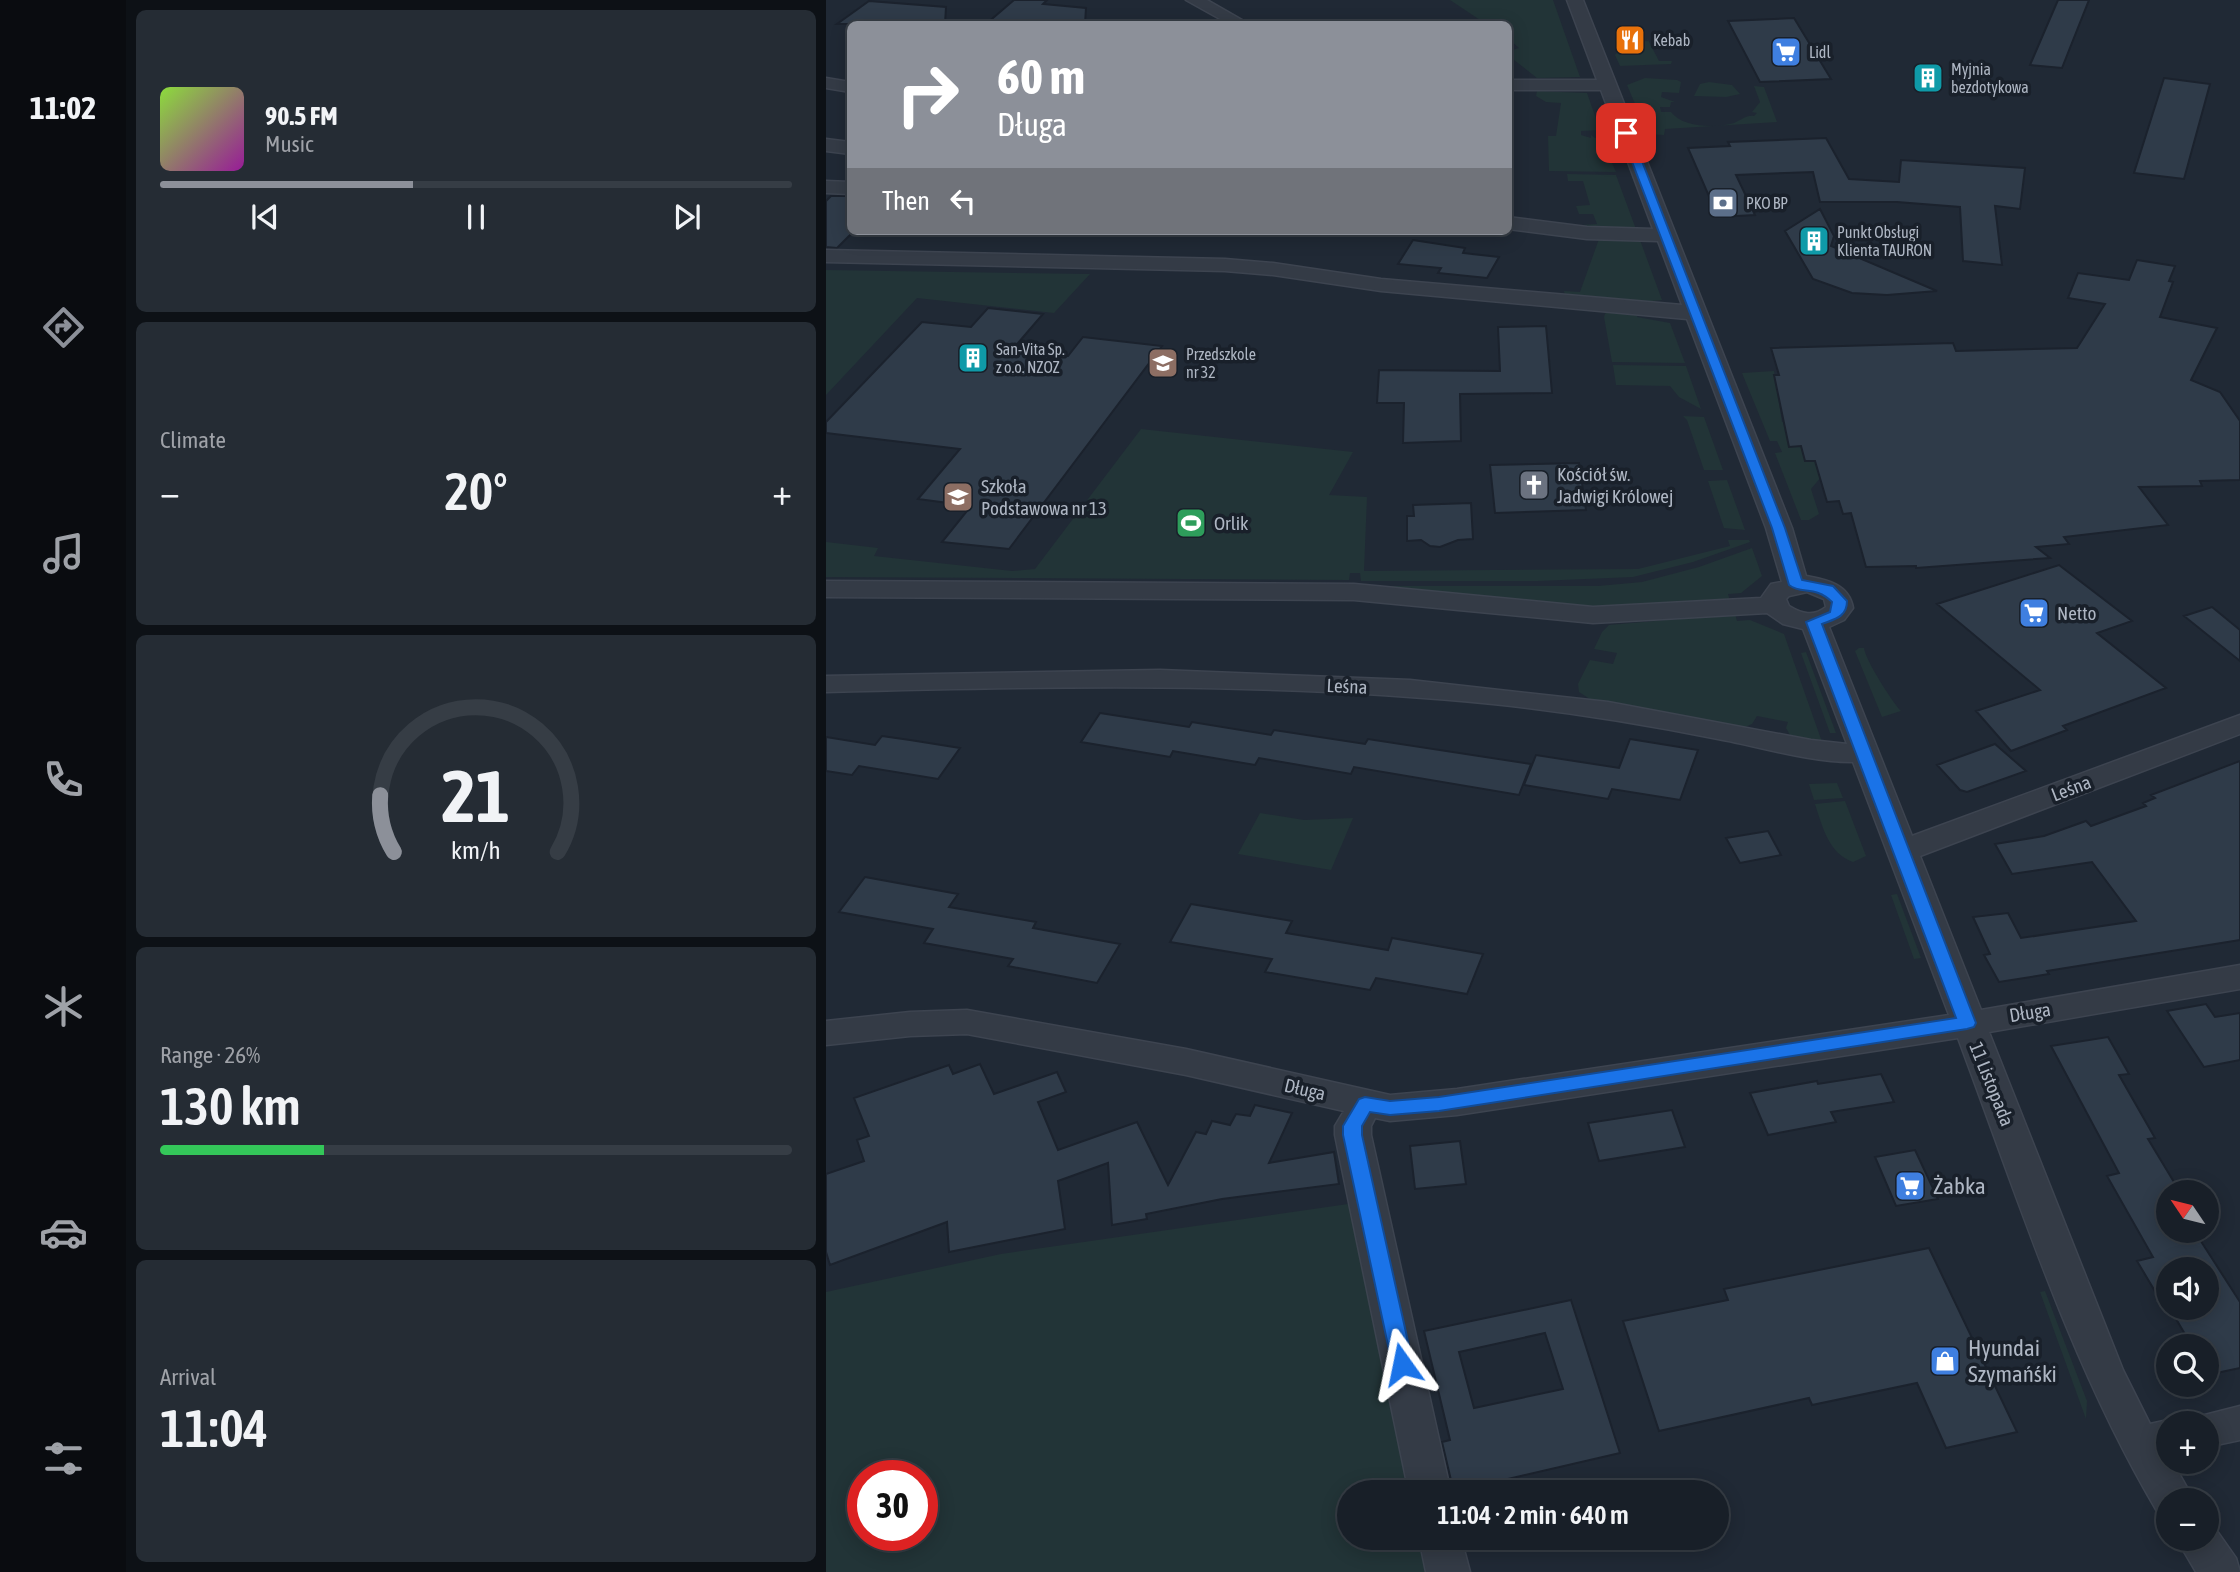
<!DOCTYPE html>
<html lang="en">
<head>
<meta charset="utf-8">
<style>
	body { margin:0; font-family:"Asap Condensed",sans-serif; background:#252c34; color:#f1f3f6; height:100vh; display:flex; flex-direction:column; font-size:26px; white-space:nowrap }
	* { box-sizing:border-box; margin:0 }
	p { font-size:23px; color:#9fa2a8 }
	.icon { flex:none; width:38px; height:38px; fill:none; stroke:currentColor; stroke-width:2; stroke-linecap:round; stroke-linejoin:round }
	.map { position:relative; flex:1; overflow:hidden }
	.sheet { display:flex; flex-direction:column; gap:10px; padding:10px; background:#0d1116; width:700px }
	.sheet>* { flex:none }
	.banner { position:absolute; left:21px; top:21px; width:665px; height:214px; border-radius:10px; box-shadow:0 4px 18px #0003,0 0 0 2px #363d45; background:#8c9099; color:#fff; overflow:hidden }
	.needle { width:46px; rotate:305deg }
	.fabs { position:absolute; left:1330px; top:1180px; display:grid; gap:14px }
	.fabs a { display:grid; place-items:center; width:63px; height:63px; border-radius:50%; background:#181f28; box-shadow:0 4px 18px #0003,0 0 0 2px #363d45; font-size:35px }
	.speed { position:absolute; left:21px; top:1460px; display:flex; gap:14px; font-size:35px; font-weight:700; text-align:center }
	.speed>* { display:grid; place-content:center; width:91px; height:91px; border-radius:50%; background:#181f28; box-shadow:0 4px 18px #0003,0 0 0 2px #363d45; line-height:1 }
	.speed .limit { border:10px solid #d22; background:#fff; color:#111 }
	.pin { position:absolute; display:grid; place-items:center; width:60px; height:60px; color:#fff; margin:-30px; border-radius:14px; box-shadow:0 4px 10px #0006 }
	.me { position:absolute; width:77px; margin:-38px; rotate:348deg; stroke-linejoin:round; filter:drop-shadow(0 0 5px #0008) }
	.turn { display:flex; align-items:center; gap:24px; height:147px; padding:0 35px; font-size:32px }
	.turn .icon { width:91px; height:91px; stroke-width:2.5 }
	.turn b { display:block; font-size:49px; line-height:60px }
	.then { display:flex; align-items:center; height:66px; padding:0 35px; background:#0003; gap:14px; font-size:26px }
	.big { font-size:52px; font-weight:600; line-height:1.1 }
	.sheet .widget { flex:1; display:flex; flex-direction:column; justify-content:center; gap:10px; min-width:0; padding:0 24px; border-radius:10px; background:#252c34 }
	.sheet .dial { align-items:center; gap:0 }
	.dial svg { height:182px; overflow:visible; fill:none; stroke:#363d45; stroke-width:7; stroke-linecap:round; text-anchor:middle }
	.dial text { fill:#f1f3f6; stroke:none }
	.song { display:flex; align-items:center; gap:21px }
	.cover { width:84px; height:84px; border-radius:10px; background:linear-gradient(135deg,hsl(90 70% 55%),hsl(300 70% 35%)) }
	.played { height:7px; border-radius:4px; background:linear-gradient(90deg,#8c9099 40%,#363d45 40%) }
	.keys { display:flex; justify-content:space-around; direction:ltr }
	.heat { display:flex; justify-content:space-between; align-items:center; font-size:38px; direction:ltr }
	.charge { height:10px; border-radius:5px; background:linear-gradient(90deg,#34c759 26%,#363d45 0) }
	.trip { position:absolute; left:511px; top:1480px; width:392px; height:70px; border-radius:35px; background:#181f28; box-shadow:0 4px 18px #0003,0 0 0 2px #363d45; font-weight:600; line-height:70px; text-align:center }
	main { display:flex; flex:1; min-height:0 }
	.menu { display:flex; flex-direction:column; width:126px; justify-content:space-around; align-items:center; background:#0a0c10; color:#9fa2a8 }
	.menu .icon { width:49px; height:49px }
	.menu .on { color:#8c9099 }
	.menu b { font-size:32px; color:#f1f3f6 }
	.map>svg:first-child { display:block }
</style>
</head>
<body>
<main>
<nav class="menu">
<b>11:02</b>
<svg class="icon on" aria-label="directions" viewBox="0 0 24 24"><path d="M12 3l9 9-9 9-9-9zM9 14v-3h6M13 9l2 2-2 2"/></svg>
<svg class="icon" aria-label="music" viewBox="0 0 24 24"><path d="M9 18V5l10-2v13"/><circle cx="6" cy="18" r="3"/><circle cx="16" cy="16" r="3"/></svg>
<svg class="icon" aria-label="phone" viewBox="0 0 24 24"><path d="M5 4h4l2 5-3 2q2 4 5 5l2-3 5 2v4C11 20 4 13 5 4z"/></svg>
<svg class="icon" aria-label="climate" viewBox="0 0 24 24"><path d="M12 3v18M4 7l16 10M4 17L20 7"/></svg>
<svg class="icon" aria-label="car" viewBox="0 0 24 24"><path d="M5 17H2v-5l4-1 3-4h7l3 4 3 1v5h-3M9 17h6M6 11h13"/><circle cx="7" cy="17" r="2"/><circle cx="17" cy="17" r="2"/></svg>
<svg class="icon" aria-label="filters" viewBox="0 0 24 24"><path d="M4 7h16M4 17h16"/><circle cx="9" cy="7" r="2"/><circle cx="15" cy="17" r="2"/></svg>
</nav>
<section class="sheet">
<div class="widget">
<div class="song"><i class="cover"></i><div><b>90.5 FM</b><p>Music</p></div></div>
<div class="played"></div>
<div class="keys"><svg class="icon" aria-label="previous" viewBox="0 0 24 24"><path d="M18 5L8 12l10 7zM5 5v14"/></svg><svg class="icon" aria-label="pause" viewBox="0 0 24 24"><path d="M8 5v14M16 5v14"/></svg><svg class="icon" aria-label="next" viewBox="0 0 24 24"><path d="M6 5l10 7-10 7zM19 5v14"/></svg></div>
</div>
<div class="widget"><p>Climate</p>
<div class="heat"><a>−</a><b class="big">20°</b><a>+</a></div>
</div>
<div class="widget dial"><svg viewBox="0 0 100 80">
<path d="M14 69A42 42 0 1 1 86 69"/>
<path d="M14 69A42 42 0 0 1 8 44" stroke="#8c9099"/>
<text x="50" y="56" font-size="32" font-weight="700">21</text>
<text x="50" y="72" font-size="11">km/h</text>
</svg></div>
<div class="widget"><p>Range · 26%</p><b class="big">130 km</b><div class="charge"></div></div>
<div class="widget"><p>Arrival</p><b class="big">11:04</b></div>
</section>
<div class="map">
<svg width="1414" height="1572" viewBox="0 0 1414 1572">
	<rect width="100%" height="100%" fill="#202935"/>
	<path fill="#223437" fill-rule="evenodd" d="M624 0H727L754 77 711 78 683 56V51L693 48 683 39 682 24H660Z
		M820 36 833 61H846L845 64 794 66 789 55 800 42 822 41Z
		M819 78 851 80 855 82 853 93 836 92 835 97 849 102H845L844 107H834L835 112H845C857 128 890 128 908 123 916 120 920 115 928 116L931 113 926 112 934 102 928 86 938 87 951 122 839 129 838 135 822 134 801 85Z
		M883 82 906 85 914 94 900 97 868 96 874 84Z
		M711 91 761 93 774 130 755 131V135L765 138V135L769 138H777L776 140 790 172 723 171 722 136H730L735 103 720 102 710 96Z
		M741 174 790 175 811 232 768 230 756 225 771 224 767 214H753L750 206 764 205 757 181H742Z
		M773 239 814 240 836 300 818 302 739 295 738 291 754 292Z
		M0 270 264 274 228 313 91 298 0 395Z
		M780 311 812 313 811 317 844 323 859 363 786 362 778 317Z
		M787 365 860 366 875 409 853 397 844 386 790 385Z
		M948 371 956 422H968L979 461H991L995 477 985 489 993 514 983 520H975L949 453 956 452 951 441H944L916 373Z
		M857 416 878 417 897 470H878L861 420Z
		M315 429 527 452 503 495 541 497 538 571 812 569 904 546 902 540H923L924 542 867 562 807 577 712 581H535L534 573H524L523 580 0 577V542L52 548 48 556 186 571 209 569Z
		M901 480 919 530 898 528 882 481Z
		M926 548 936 576 915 593 902 594 904 601 756 608 536 586H772L816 582 873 567Z
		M909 614 911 621 924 620 958 634 996 742 964 735 960 728 962 722 931 716 926 724 919 727 767 701 753 692 752 684 764 660 787 664 791 653 768 649 776 632 783 625Z
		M1033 648H1038C1039 659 1066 702 1075 711L1056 717 1029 651Z
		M980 652 1010 733H1004L975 653Z
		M1011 783 1017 798 988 800 983 784Z
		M1019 801 1040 856 1027 862C1003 854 996 826 989 804Z
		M434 813 478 820 527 818 505 870 412 854Z
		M1071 894 1095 958 1088 959 1065 895Z
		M529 1203 584 1493H523V1538H593L599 1572H0V1292L175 1254ZM37 1475H96V1535H37Z
		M1219 1291 1261 1401 1260 1419 1214 1292Z"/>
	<path fill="#2f3b49" stroke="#1b222d" stroke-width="2" fill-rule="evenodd" d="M188 0H221L217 4 260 8 259 24H160Z
		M1232 0H1263L1236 68 1204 65Z
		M43 1 120 7 119 24H11Z
		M968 18 1005 79 934 82 902 21Z
		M1338 78 1384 84 1358 179 1308 173Z
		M1000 138 1023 179 1073 182 1075 160 1199 168 1194 209 1169 206 1176 265 1137 261 1134 207 1071 202H994L987 172 910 175 929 215 892 217 862 148 904 146 902 142Z
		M5 196H24V235L11 248 0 247V201Z
		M994 209 1008 236 1005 246 1111 291 1061 295 1026 293 987 279 959 231Z
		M587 240 639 248 637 253 673 257 661 278 612 273 615 268 572 264Z
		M1311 260 1349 266 1343 281 1347 282 1334 317 1391 328 1365 380 1394 392 1414 421V480L1374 481 1376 486 1313 487 1342 525 1238 537 1243 544 1210 547 1224 558 1090 568V566L1040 567 1025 513 1017 514 1013 501 1001 502 989 461H979L975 446 963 447 948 375H953L945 348 1127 343 1130 351 1251 348 1279 304 1242 298 1252 273 1303 280Z
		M162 308 217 314 186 350 242 356 257 337 336 346 183 549 116 542 145 506 92 499 134 449 0 433V422L96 322 145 327Z
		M720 326 726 393 634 394 635 441 577 443 578 403H551L553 370 674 371 672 327Z
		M753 463 760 510 669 513 664 465Z
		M645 503 647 539 632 540 614 547 604 546 595 540 581 541V516H588L587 505Z
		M1233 565 1306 621 1271 633 1340 688 1237 726 1241 730 1185 751 1150 711 1214 690 1111 604Z
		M1386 607 1414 630V661L1358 616Z
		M274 713 363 727 366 722 445 735 448 730 539 744 542 739 705 764 693 795 528 767 525 774 433 758 429 765 347 751 344 757 255 742Z
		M56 736 84 740 134 748 112 779 33 766 26 775 0 771V737L49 745Z
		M804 739 872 750 854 800 786 789 782 799 698 785 710 755 793 768Z
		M1169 744 1200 771 1141 792 1134 790 1111 765Z
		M1414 761V940L1221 971 1223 974 1173 982 1158 955 1164 954 1147 917 1182 913 1195 938 1310 921 1266 862 1186 874 1169 844 1218 836 1260 821 1265 826 1320 806 1317 803 1329 798 1325 795Z
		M942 831 955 855 914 863 900 838Z
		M39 877 132 894 123 907 210 922 207 928 294 944 271 983 182 966 187 959 98 943 107 929 13 912Z
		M365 904 466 921 460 933 562 950 566 938 657 954 641 994 550 978 544 990 439 972 446 959 344 942Z
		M1380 1004 1389 1017 1414 1013V1060L1378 1067 1341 1011Z
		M1282 1037 1303 1074 1293 1075 1329 1138 1322 1139 1354 1192H1342V1230H1377L1369 1232 1414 1302V1368L1381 1375V1346H1366L1343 1307H1381V1269H1342V1305L1340 1302 1336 1303 1311 1261 1327 1257 1281 1176 1293 1173 1225 1046Z
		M154 1064 168 1094 231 1072 240 1092 212 1102 232 1150 311 1122 342 1185 370 1132 380 1134 386 1121 404 1125 410 1114 424 1116 429 1105 466 1113 443 1163 508 1152 513 1184 396 1199 320 1214 321 1219 286 1225 282 1163 232 1181 239 1229 123 1252 121 1222 4 1265 0 1252V1174L38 1161 31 1140 43 1136 28 1098 123 1065 127 1074Z
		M1055 1074 1068 1102 1005 1112 1010 1122 942 1135 924 1093 991 1081 992 1084Z
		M846 1110 859 1147 773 1161 762 1123Z
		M634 1141 640 1184 589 1189 584 1146Z
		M1089 1150 1112 1199 1070 1206 1049 1157Z
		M1103 1248 1191 1432 1120 1448 1091 1383 986 1405 983 1398 833 1431 797 1321 902 1300 898 1289Z
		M745 1300 794 1453 669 1482 672 1493H628L616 1442 624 1440 598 1331ZM719 1333 737 1389 648 1408 633 1352Z"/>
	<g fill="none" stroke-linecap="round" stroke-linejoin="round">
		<g stroke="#3d4450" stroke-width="3">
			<path id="minor" d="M360 0H381L423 24H403Z
				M741 0H757L966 528 980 576C1001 580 1023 584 1027 608L1018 620 1003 627 1086 836 1414 715V734L1094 856 1155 1010 1414 965V989L1163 1032 1297 1370 1324 1424 1342 1420 1349 1423H1342V1461H1346L1368 1500H1342V1517L1332 1513C1244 1365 1192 1198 1132 1038L631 1115 564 1121 549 1118 545 1126V1135L625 1493H583L509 1135V1126L518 1111 360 1075 141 1034 84 1036 0 1045V1021L84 1012 141 1010 360 1049 564 1095 631 1089 1123 1015 1027 762C982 762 936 747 892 739 817 724 742 712 667 704 445 682 222 686 0 692V676L334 670 584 680 782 702 985 740 1021 744 977 629 957 624 941 613 767 623 528 600 0 597V581L528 584 767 607 935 598 945 584 956 582 940 528 861 319 555 291 447 275 399 271 0 262V250L399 259 447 263 555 279 856 305 832 241 761 239 682 229V217L761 227 827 229 775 90H682V80H771ZM981 592 998 599 1000 607C988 617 976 614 963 606L960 599 963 596Z
				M0 78 24 82V92L0 88Z
				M0 139 24 142V154L0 151Z
				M0 181 24 182V194L0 193Z
				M1414 1406V1440L1381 1447V1423H1364L1367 1418Z
				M1381 1523 1386 1524 1410 1558 1414 1572H1370L1350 1538H1381Z
				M593 1538H635L644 1572H600Z"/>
		</g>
		<use href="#minor" fill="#343b46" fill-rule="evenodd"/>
	</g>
	<path fill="#1a73e8" stroke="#114b97" stroke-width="2" d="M797 131 805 133 959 528 976 580 1007 586 1021 601C1021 617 1009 619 996 624L1150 1023 1148 1027 1141 1029 613 1111 564 1115 544 1112 536 1126V1135L587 1364 584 1371 576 1373 569 1371 566 1364 517 1135V1126L533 1099 539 1097 564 1101 613 1097 1130 1018 980 622 1004 612 1006 602C989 585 976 595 963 585L946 528 795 133Z"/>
	<defs>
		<g id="restaurant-square" transform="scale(1.575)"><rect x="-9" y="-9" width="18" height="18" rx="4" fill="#e8710a" stroke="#19202a"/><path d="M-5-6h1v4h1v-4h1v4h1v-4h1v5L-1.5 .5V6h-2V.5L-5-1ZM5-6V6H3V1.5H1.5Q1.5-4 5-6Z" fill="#fff"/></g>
		<g id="supermarket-square" transform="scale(1.575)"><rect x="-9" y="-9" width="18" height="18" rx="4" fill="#3f7fe0" stroke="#19202a"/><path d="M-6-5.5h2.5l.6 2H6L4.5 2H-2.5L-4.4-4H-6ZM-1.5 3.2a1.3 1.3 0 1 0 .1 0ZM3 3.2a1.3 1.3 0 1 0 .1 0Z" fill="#fff"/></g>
		<g id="building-square" transform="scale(1.575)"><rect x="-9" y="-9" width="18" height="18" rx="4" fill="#0f9aa8" stroke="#19202a"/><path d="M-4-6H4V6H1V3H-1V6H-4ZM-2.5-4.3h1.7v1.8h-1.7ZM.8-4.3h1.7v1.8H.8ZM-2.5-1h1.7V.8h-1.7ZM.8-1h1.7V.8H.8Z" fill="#fff"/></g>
		<g id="bank-square" transform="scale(1.575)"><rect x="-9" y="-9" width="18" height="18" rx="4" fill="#5c6f8a" stroke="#19202a"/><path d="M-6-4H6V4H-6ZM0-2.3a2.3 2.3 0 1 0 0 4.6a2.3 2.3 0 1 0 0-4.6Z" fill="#fff"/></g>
		<g id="school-square" transform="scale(1.575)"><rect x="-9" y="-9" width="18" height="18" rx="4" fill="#8d6e63" stroke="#19202a"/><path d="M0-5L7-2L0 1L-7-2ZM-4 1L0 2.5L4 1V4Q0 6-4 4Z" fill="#fff"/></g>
		<g id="church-square" transform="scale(1.575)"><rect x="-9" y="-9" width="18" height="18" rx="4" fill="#6b7280" stroke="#19202a"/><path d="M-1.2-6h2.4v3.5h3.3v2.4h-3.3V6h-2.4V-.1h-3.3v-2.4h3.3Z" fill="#fff"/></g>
		<g id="stadium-square" transform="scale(1.575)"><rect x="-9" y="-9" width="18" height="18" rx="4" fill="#2e9e5b" stroke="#19202a"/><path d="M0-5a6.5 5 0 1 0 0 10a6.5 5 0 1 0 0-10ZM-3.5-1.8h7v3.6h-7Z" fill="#fff"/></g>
		<g id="shop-square" transform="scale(1.575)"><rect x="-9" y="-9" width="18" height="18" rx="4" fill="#3f7fe0" stroke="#19202a"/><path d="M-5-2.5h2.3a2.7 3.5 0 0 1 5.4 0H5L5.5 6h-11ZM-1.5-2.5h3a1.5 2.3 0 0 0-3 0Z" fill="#fff"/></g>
	</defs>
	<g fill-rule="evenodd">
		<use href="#restaurant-square" x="804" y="40"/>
		<use href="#supermarket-square" x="960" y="52"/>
		<use href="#building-square" x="1102" y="78"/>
		<use href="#bank-square" x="897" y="203"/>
		<use href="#building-square" x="988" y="241"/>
		<use href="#building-square" x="147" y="358"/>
		<use href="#school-square" x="337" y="363"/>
		<use href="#church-square" x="708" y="485"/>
		<use href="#school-square" x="132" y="497"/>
		<use href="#stadium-square" x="365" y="523"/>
		<use href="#supermarket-square" x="1208" y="613"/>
		<use href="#supermarket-square" x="1084" y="1186"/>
		<use href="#shop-square" x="1119" y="1361"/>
	</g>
	<g text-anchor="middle" stroke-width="7" stroke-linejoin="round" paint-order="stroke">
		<g font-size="16" fill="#aeb6c3" stroke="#19202a" text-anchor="start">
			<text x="827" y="46">Kebab</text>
			<text x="983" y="58">Lidl</text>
			<text x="1125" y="75">Myjnia<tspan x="1125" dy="18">bezdotykowa</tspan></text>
			<text x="920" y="209">PKO BP</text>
			<text x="1011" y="238">Punkt Obsługi<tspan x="1011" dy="18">Klienta TAURON</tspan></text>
			<text x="170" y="355">San-Vita Sp.<tspan x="170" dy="18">z o.o. NZOZ</tspan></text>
			<text x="360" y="360">Przedszkole<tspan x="360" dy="18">nr 32</tspan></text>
		</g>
		<g font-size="19" fill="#aeb6c3" stroke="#19202a" text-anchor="start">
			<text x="731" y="481">Kościół św.<tspan x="731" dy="22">Jadwigi Królowej</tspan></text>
			<text x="155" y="493">Szkoła<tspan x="155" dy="22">Podstawowa nr 13</tspan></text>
			<text x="388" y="530">Orlik</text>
			<text x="1231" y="620">Netto</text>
		</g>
		<g font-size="19" fill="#aeb6c3" stroke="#19202a">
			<text transform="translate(521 686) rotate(3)" y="7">Leśna</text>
			<text transform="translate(1245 788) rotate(-21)" y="7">Leśna</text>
			<text transform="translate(1204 1012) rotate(-9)" y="7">Długa</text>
			<text transform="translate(1166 1084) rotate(68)" y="7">11 Listopada</text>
			<text transform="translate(479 1089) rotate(13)" y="7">Długa</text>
		</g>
		<g font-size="23" fill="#aeb6c3" stroke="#19202a" text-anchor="start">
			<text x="1107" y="1194">Żabka</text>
			<text x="1142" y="1356">Hyundai<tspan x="1142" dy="26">Szymańśki</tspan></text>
		</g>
	</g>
</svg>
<div class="fabs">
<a><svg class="needle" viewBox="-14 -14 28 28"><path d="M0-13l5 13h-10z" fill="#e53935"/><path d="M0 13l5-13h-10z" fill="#9fa2a8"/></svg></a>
<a><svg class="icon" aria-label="sound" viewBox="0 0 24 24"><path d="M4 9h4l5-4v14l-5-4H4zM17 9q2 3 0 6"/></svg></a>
<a><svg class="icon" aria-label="search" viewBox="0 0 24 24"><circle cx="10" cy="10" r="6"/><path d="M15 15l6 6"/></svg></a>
<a>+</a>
<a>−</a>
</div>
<div class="speed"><div class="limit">30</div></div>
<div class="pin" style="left:800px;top:133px;background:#d93025"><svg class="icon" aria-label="arrive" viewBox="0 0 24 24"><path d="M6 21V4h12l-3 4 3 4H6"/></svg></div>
<svg class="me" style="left:576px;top:1364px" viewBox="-20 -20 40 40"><path d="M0-17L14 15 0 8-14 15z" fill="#1a73e8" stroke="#fff" stroke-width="4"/></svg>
<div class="trip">11:04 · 2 min · 640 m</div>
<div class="banner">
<div class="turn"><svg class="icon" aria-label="right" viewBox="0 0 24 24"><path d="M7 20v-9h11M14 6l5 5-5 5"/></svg><div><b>60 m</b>Długa</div></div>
<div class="then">Then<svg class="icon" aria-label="left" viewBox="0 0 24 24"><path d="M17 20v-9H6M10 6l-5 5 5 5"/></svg></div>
</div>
</div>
</main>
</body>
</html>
